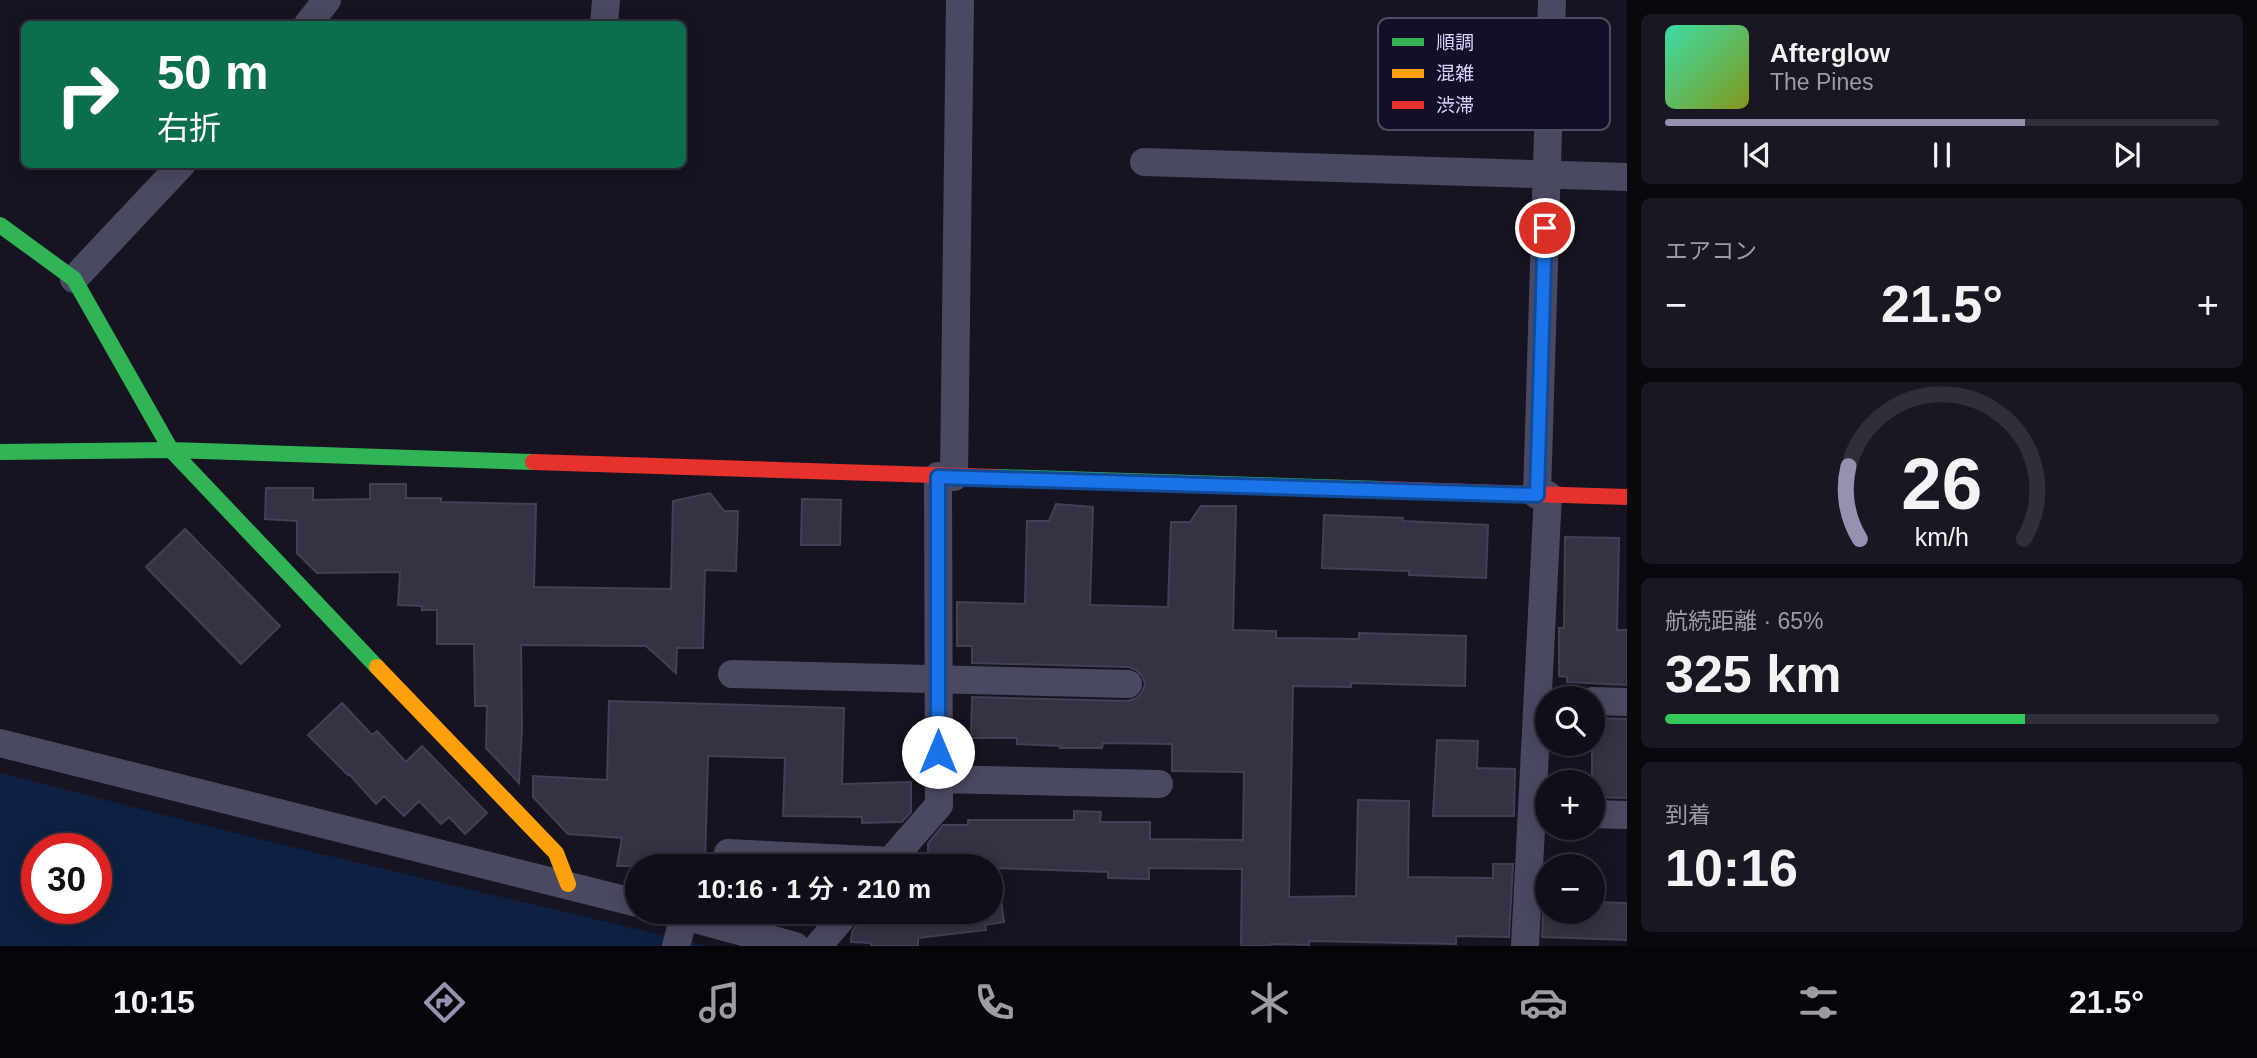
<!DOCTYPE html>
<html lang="ja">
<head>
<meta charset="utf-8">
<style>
	body { margin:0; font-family:Helvetica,"Noto Sans JP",sans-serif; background:#191822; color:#f1f3f6; height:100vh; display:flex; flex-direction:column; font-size:26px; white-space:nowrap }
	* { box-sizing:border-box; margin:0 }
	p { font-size:23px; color:#9c9ca2 }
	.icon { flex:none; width:38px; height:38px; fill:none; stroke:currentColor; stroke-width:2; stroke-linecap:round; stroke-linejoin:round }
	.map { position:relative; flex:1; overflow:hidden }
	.details { display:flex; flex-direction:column; gap:14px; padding:14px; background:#09080e; width:630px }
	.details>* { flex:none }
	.banner { position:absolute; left:21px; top:21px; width:665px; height:147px; border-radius:10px; box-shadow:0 4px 18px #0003,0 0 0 2px #302f38; background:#0b6e4f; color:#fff; overflow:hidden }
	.tools { position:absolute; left:1535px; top:686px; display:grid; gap:14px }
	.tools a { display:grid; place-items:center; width:70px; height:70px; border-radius:50%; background:#100f19; box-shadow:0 4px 18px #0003,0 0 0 2px #302f38; font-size:35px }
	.speed { position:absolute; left:21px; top:833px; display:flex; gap:14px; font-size:35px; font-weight:700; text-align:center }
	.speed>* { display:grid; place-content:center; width:91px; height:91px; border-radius:50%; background:#100f19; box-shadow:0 4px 18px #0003,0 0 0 2px #302f38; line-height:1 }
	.speed .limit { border:10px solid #d22; background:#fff; color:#111 }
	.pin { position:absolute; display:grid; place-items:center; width:60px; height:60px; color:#fff; margin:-30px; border:4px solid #fff; border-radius:50%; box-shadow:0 2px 7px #0007 }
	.me { position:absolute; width:77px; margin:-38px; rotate:0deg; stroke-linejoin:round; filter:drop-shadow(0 0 5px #0008) }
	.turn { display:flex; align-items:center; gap:24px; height:147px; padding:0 21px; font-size:32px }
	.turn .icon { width:91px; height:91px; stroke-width:2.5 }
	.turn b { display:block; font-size:49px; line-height:60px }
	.big { font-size:52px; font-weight:600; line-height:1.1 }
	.details .card { flex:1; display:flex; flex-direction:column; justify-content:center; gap:10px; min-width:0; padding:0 24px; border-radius:10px; background:#191822 }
	.details .dial { align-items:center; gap:0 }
	.dial svg { height:182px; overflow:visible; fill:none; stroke:#302f38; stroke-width:7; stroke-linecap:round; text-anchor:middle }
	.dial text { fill:#f1f3f6; stroke:none }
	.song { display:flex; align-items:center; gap:21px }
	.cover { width:84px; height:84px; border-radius:10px; background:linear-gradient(135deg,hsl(160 70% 55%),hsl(70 70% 35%)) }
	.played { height:7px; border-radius:4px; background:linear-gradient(90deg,#9591b1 65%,#302f38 65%) }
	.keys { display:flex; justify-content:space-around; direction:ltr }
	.heat { display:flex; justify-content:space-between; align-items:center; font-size:38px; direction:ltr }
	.charge { height:10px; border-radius:5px; background:linear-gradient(90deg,#34c759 65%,#302f38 0) }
	.trip { position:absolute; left:625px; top:854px; width:378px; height:70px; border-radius:35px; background:#100f19; box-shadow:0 4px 18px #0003,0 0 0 2px #302f38; font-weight:600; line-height:70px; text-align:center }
	.tabs { display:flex; height:112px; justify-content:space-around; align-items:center; background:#06060a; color:#9c9ca2 }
	.tabs .icon { width:49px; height:49px }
	.tabs .current { color:#9591b1 }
	.tabs b { font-size:32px; color:#f1f3f6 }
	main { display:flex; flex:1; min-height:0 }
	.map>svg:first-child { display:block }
</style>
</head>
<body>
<main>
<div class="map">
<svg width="1627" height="946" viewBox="0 0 1627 946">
	<rect width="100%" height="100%" fill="#161421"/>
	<path fill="#0d2144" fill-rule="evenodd" d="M0 773 275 843 708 946H0ZM37 849H96V908H37Z"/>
	<path fill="#343243" stroke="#433f54" stroke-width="2" d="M370 484H406V498H441V502L536 504 534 587 671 589 673 501 710 493 724 511H738L736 571 705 570 703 648H677L676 673 646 646 521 645 522 729 519 783 486 748 487 706H475L474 644H437V610H422V606L398 605 400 572 317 573 297 553V521L265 519 266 488H313V500L370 499Z
		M802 499 841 500 840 545H801Z
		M1056 504 1093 507 1090 605 1168 607 1171 522H1190L1201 506H1236L1233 630 1276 631V638L1359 639V633L1466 636 1465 686 1351 683V687L1293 686 1289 897 1356 896 1358 800 1409 801 1408 877 1493 878V864H1513L1509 937 1456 936V944L1309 941V945L1270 944V946H1241L1242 869 1149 868V879L1108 878V872L997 868 1004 922 985 925 986 930 918 938V946H871V943L851 942 852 932 863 915 881 914V912H990V866H928V843L943 825H968V820H1074V811L1101 812 1100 822H1150V839L1243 840 1244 772 1172 771V744L1103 743 1102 748H1060L1061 746 1017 744V738H971L972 697 1128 701 1137 698 1142 692 1145 684 1142 676 1136 670 1129 667 972 663V646H957V602L1025 604 1027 521H1049Z
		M1324 515 1403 518V521L1488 525 1486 578 1409 575V571L1322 568Z
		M185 529 280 626 241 664 146 567Z
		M1565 537 1619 538 1617 630H1627V685L1567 682V677L1559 676V628H1564Z
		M609 701 844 708 842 784 911 782V812L902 822 862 823V817L783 816 785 758 708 756 705 866 647 864V866H617L622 838 568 834 533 797V776L607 780Z
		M342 703 372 735 377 731 406 762 422 746 487 813 465 834 449 817 441 824 419 801 404 816 384 796 376 804 349 774 348 775 308 735Z
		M1592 718 1627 719V798L1592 797Z
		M1437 740 1478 741 1477 768 1515 769 1514 816H1433Z
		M1592 902 1627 903V940L1542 937 1543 912H1592Z"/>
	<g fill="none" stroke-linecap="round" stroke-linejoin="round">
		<path stroke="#4a4962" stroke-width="28" d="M308 24 327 0
			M604 24 606 0
			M1144 162 1627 177
			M74 279 182 164
			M954 477 960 0
			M1537 495 1552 0
			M732 674 1128 684
			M1592 701 1627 702
			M0 743 637 903
			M938 779 1159 784
			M1592 814 1627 815
			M728 853 891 861
			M886 866 939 805 938 476
			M669 912 795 946
			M676 946 684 916
			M818 946 847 912
			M1525 946 1548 495"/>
		<path stroke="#30b455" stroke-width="16" d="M0 225 74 279 171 450 377 667
			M0 452 171 450 533 462
			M996 477 1381 489"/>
		<path stroke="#ff9f0a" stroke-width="16" d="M377 667 556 853 568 884"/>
		<path stroke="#e5322d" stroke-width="16" d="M533 462 996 477
			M1381 489 1627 497"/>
	</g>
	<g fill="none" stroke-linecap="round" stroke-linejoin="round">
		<g stroke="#114b97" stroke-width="18">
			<path id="route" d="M938 752V477L1537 495 1545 228"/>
		</g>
		<use href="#route" stroke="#1a73e8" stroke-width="12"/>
	</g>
	<rect x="1378" y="18" width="232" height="112" rx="10" fill="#130f26" stroke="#4e4a67" stroke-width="2"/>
	<rect x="1392" y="38" width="32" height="8" fill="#30b455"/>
	<rect x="1392" y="69" width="32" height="9" fill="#ff9f0a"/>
	<rect x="1392" y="101" width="32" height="8" fill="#e5322d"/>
	<g font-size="19" fill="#d9d4ff">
		<text x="1436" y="49">順調</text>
		<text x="1436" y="80">混雑</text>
		<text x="1436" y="112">渋滞</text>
	</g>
</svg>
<div class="tools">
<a><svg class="icon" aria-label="search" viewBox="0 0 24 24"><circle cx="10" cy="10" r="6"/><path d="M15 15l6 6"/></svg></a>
<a>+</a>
<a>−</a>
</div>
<div class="speed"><div class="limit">30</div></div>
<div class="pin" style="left:1545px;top:228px;background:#d93025"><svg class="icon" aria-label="arrive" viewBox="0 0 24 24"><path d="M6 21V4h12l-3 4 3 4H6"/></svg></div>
<svg class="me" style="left:938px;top:752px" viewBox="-20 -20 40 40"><circle r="19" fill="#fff"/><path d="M0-13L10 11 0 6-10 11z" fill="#1a73e8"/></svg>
<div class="trip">10:16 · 1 分 · 210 m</div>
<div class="banner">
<div class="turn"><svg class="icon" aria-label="right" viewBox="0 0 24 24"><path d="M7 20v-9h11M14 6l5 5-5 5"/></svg><div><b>50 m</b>右折</div></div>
</div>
</div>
<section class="details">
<div class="card">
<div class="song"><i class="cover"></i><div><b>Afterglow</b><p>The Pines</p></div></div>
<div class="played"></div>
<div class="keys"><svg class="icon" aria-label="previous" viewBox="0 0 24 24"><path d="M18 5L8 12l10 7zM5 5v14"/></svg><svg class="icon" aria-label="pause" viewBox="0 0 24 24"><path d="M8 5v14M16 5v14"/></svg><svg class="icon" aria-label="next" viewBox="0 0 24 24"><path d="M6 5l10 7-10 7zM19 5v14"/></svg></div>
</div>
<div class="card"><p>エアコン</p>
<div class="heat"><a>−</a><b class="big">21.5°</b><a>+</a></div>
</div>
<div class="card dial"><svg viewBox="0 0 100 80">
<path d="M14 69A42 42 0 1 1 86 69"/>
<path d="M14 69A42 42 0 0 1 9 37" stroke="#9591b1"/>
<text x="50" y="56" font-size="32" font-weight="700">26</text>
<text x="50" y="72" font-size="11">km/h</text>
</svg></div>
<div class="card"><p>航続距離 · 65%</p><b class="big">325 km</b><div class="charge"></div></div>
<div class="card"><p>到着</p><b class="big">10:16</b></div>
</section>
</main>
<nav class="tabs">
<b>10:15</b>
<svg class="icon current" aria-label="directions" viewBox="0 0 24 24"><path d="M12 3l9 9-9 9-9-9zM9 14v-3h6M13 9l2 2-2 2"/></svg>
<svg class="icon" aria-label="music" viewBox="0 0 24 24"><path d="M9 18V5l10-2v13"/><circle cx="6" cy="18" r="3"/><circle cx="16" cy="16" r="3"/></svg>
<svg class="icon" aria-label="phone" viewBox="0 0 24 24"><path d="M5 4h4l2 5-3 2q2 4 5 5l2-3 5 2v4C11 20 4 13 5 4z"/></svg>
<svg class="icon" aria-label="climate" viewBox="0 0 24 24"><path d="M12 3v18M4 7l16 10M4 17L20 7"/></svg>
<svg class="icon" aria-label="car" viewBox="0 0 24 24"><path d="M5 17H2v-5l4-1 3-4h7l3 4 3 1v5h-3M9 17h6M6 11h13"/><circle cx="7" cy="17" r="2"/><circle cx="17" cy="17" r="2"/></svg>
<svg class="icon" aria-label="filters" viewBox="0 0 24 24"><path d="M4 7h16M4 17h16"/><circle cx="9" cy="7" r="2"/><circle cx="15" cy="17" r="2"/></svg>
<b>21.5°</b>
</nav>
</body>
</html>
